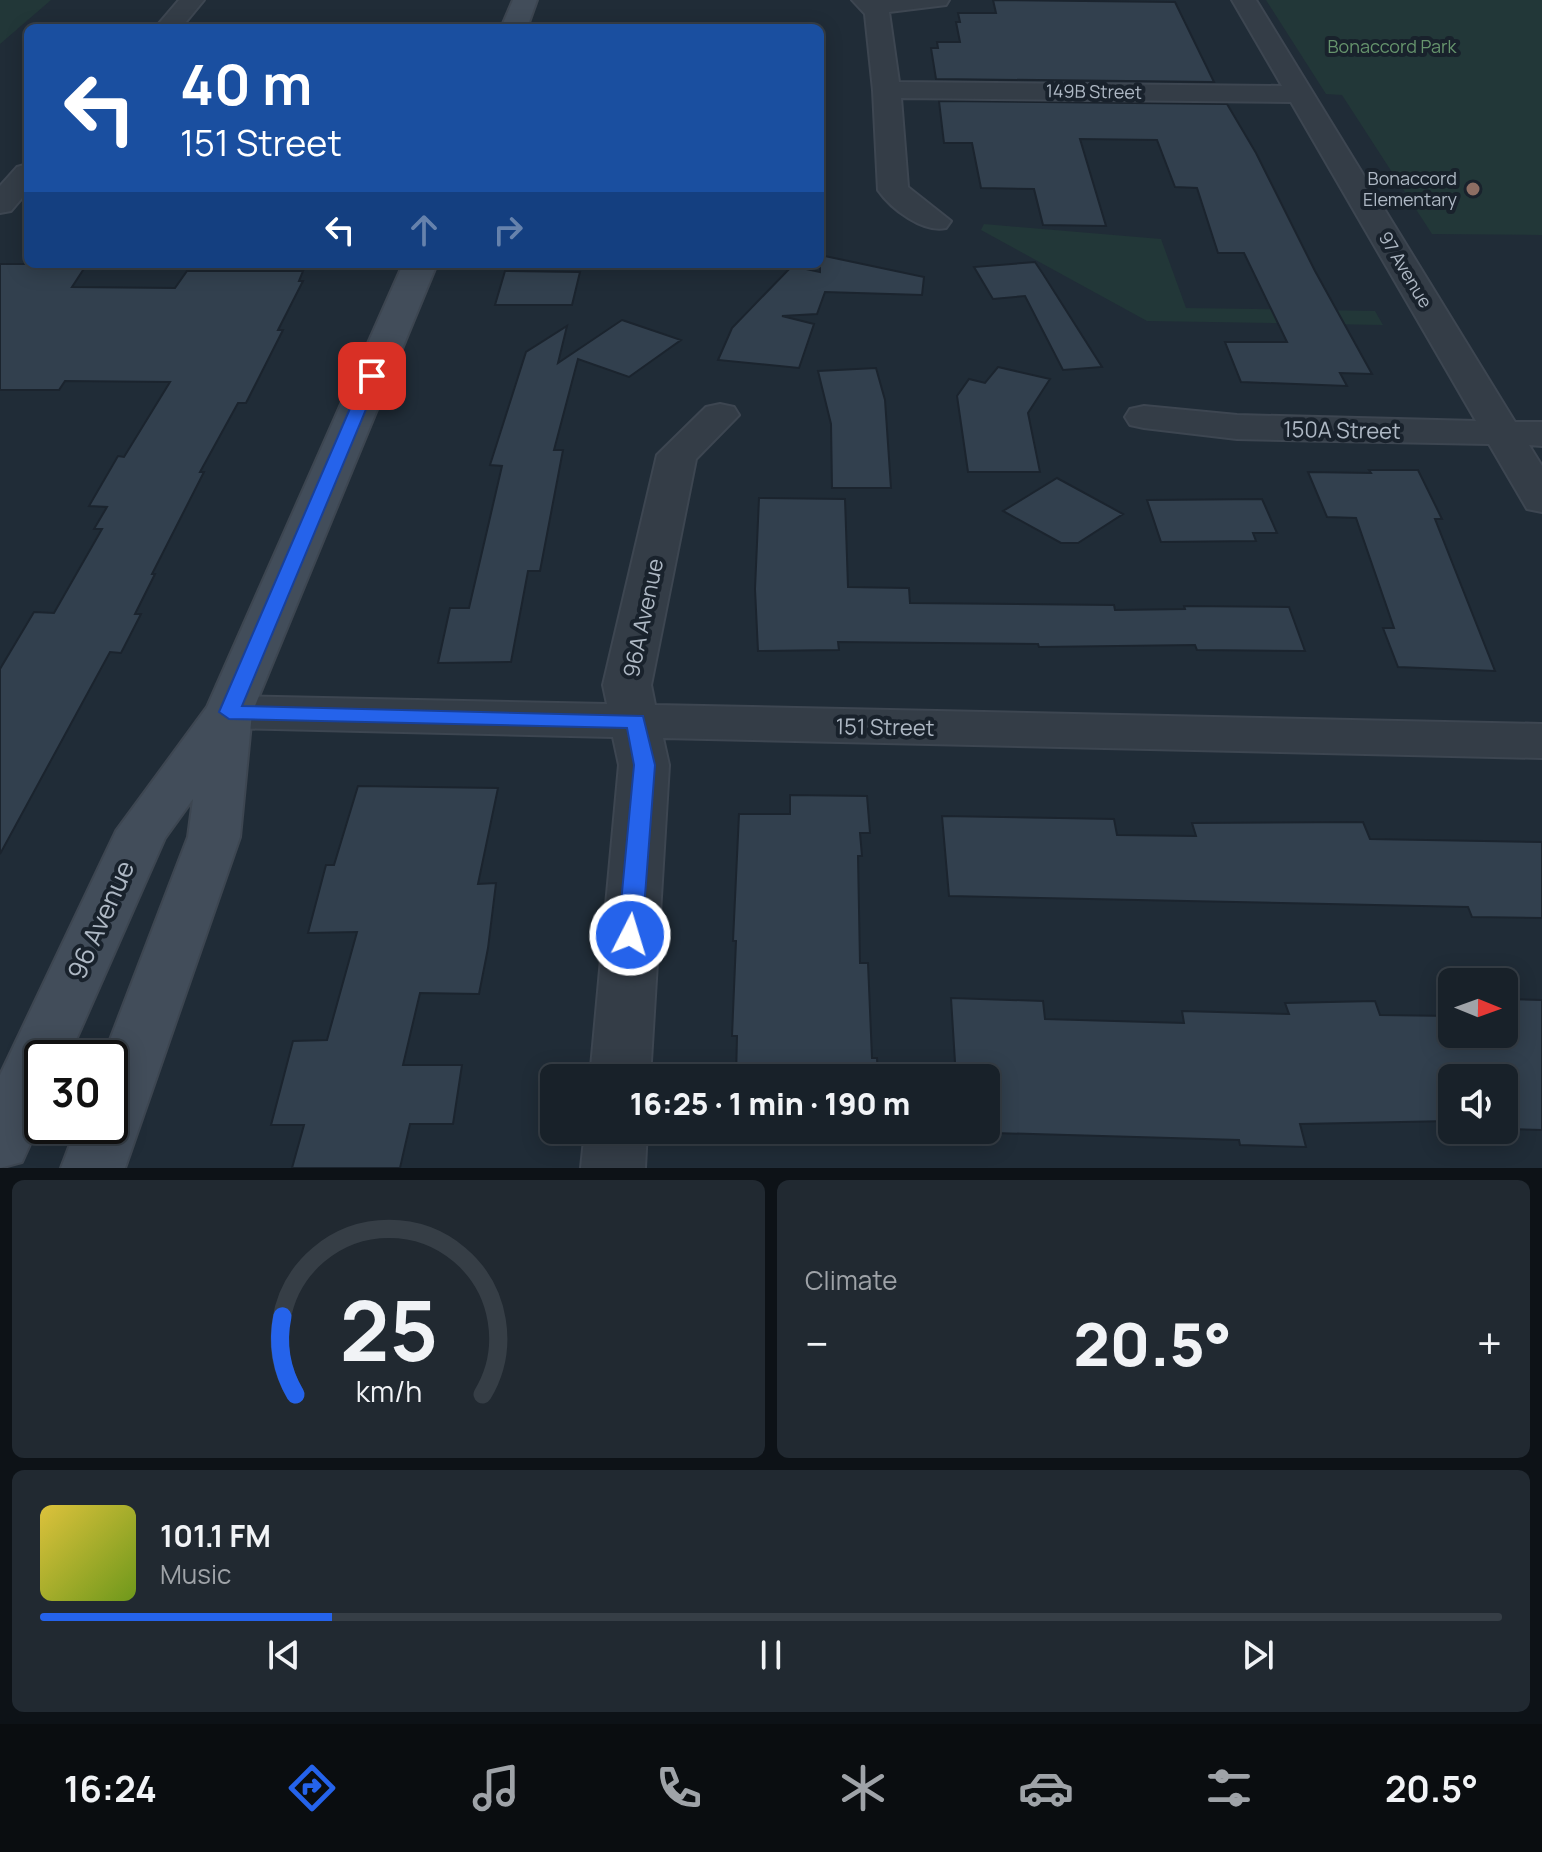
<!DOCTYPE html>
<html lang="en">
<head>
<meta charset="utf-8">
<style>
	body { margin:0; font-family:Manrope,sans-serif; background:#212931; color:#f1f3f6; height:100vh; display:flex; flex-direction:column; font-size:30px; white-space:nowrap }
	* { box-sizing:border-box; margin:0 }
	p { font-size:26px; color:#9fa3a8 }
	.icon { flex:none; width:44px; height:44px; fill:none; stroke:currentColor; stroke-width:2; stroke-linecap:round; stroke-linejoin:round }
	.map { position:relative; height:1168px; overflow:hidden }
	.side { display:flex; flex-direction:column; gap:12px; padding:12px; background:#0d1217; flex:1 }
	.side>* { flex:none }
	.guide { position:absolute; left:24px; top:24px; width:800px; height:244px; border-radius:12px; box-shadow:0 4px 20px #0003,0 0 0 2px #363e46; background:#1a4fa0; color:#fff; overflow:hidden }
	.needle { width:52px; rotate:91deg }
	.buttons { position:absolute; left:1438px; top:968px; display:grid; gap:16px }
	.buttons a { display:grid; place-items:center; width:80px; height:80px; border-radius:12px; background:#182129; box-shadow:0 4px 20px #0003,0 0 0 2px #363e46; font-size:40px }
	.speed { position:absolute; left:24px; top:1040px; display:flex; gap:16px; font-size:40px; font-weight:700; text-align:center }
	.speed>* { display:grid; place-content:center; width:104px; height:104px; border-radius:50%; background:#182129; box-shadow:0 4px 20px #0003,0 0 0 2px #363e46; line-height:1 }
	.speed .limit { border:4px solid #111; border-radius:12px; background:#fff; color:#111 }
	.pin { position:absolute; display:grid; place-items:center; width:68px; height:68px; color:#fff; margin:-34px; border-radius:16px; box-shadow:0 4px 12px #0006 }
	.me { position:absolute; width:88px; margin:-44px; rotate:5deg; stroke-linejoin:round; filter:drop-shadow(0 0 6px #0008) }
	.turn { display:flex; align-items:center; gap:28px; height:168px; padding:0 24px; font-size:36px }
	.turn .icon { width:104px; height:104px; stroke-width:2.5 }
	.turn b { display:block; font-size:56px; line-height:68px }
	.lanes { display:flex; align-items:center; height:76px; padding:0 24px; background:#0003; justify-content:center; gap:40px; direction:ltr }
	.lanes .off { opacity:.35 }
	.big { font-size:60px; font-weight:800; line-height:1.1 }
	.side .widget { flex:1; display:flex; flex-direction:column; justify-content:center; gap:12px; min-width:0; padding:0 28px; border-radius:12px; background:#212931 }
	.side .dial { align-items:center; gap:0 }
	.dial svg { height:208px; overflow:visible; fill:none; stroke:#363e46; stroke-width:7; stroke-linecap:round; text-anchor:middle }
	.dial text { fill:#f1f3f6; stroke:none }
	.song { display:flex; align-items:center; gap:24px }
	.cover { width:96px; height:96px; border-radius:12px; background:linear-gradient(135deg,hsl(50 70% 55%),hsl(80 70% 35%)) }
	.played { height:8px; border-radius:4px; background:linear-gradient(90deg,#2563eb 20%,#363e46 20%) }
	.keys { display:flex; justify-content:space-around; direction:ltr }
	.heat { display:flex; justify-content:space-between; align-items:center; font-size:44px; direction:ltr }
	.side .tiles { flex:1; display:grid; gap:12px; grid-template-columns:1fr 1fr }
	.widget:last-child { grid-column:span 2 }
	.trip { position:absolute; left:540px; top:1064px; width:460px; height:80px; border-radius:12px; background:#182129; box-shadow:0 4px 20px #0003,0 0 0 2px #363e46; font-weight:800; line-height:80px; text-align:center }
	.tab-bar { display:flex; height:128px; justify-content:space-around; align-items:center; background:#0a0d10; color:#9fa3a8 }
	.tab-bar .icon { width:56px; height:56px }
	.tab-bar .selected { color:#2563eb }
	.tab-bar b { font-size:36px; color:#f1f3f6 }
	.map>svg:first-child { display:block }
</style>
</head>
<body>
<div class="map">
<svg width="1542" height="1168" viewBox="0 0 1542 1168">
	<rect width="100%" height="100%" fill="#202c37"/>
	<path fill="#223738" d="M0 0H51L0 44Z
		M1266 0H1542V235L1432 234 1342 95 1326 94Z
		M984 224 1161 239 1186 308 1375 311 1383 325 1147 321 981 230Z"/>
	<path fill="#32404e" stroke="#1b242e" stroke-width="2" d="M993 0 1175 2 1214 82 936 79 931 48H938L937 42H960L956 22H960L958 13H996Z
		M939 101 1227 104 1256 153 1315 271 1372 374 1340 373 1347 386 1241 382 1225 342H1287L1244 253H1218L1197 188 1175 187 1157 140 1080 139 1106 226 1043 225 1034 189 981 188 972 143H944Z
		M820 255 924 277 922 295 825 292 817 314 782 316 814 324 799 368 718 360 732 328 792 266 820 272Z
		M1035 262 1043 274 1102 367 1063 370 1025 296 993 299 974 267Z
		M0 264H87L72 287 175 288 187 271H303L299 281H303L278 330H283L246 403H238L200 472H204L152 574H155L135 614H141L121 653 110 652 0 854V669L34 612 54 613 102 529H94L107 507 89 506 118 456 124 457 170 382 65 381 59 390H0Z
		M505 271 580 272 572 305H495Z
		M622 320 681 340 629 377 578 359 554 450H563L540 571H528L511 662 438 663 450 608H469L502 466 490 465 526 352 567 326 558 363Z
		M998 367 1050 379 1028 413 1040 472H968L957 396 969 379 985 383Z
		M876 368 885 400 891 488H832L831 424 818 371Z
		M1369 470H1418L1442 519H1435L1495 671 1398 667 1383 628H1394L1356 518 1327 517 1308 472 1371 473Z
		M1057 478 1123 514 1078 543H1061L1003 511Z
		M759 498 845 499 848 587 909 588 910 603 1114 605 1115 610 1185 609 1184 606 1289 607 1305 651 1197 650 1195 645 1039 647 1038 644 838 642 839 650 758 651 755 589Z
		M1262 499 1277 533H1253L1256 541 1161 542 1147 500Z
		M358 786 498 788 478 884 496 883 488 948 479 994 420 993 403 1065H462L453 1124H410L400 1168H292L304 1125H271L293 1041 327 1040 357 932 308 933 326 865H334Z
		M790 795 867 796 870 833H860L862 856H858L860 963H868L872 1058H877L878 1078H736L737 1036H732L736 941H733L739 814H790Z
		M942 816 1114 819 1117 835 1196 836 1192 823 1363 822 1370 839 1542 842V918L1472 917 1468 907 949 896Z
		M951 998 1043 1001 1045 1019 1184 1023 1182 1011 1289 1014 1285 1003 1375 1001 1380 1015 1452 1016V1034H1504V999L1542 1000V1130L1504 1129V1078H1452V1121L1300 1124 1306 1147 1240 1145 1239 1140 960 1132 986 1130V1078H956Z
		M733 1130H880V1144L733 1142Z"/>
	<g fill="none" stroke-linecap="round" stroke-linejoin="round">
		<g stroke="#3d4651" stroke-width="4">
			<path id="minor" d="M179 0H204L181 28H155Z
				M852 0H949L946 5 889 12 899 82 1282 86 1232 0H1256L1515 422H1542V446L1529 445 1542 466V512L1527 509 1489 444 1237 439 1144 428 1130 425 1125 417 1130 409 1144 406 1237 415 1476 421 1291 102 901 98 908 187 951 221 946 228C923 233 891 209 878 190L873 90 865 14Z
				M28 164V191L11 211 0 213V186L17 167Z
				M720 404 734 407 739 415 696 459 651 685 655 705 1542 724V758L663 738 669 765 650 1078H590L619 765 613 737 229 728 212 724 205 712 212 700 229 696 607 704 603 685 657 455 706 407Z
				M585 1130H647L645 1168H581Z"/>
		</g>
		<g stroke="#3d4651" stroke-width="4">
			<path id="secondary" d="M513 0H537L527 28H501Z
				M403 264H437L252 713 240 837 125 1168H61L77 1126H110V1058H103L188 837 193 799 165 838 68 1058H42V1118L22 1162 0 1168V1075L116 831 207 707Z"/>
		</g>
		<use href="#minor" fill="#343d47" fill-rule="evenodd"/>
		<use href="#secondary" fill="#424d5a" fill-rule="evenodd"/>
	</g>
	<path fill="#2563eb" stroke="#184099" stroke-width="2" d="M372 371 380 376 242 706 643 716 655 765 642 935 638 942 630 944 622 942 618 935 634 765 627 728 229 719 219 712 364 376Z"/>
	<circle fill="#8d6e63" stroke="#19222c" stroke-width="3" cx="1473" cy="189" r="8"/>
	<g text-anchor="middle" stroke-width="8" stroke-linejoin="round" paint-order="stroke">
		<g font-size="18" fill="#66946d" stroke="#19222c">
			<text x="1392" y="53">Bonaccord Park</text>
		</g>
		<g font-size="18" fill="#aeb8c4" stroke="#19222c">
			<text transform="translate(1094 92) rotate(1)" y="6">149B Street</text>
			<text transform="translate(1405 270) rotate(59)" y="6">97 Avenue</text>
		</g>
		<g font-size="18" fill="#aeb8c4" stroke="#19222c" text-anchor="end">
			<text x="1457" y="185">Bonaccord<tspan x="1457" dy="21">Elementary</tspan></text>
		</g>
		<g font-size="22" fill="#aeb8c4" stroke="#19222c">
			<text transform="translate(1342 430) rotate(1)" y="8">150A Street</text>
			<text transform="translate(643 618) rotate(-78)" y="8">96A Avenue</text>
			<text transform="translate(885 727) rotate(1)" y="8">151 Street</text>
		</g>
		<g font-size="26" fill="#aeb8c4" stroke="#19222c">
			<text transform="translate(101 920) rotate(-66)" y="9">96 Avenue</text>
		</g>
	</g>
</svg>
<div class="buttons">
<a><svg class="needle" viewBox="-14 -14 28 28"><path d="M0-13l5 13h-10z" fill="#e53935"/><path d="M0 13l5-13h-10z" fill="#9fa3a8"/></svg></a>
<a><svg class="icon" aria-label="sound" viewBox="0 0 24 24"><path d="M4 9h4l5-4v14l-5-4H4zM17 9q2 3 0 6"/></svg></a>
</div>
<div class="speed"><div class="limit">30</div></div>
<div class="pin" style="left:372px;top:376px;background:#d93025"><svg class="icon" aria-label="arrive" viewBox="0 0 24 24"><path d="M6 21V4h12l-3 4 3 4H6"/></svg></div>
<svg class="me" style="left:630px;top:935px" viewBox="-20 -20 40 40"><circle r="17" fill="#2563eb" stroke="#fff" stroke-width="3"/><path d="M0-11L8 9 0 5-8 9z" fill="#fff"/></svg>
<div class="trip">16:25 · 1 min · 190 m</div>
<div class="guide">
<div class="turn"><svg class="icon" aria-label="left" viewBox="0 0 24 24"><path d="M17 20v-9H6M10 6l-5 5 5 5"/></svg><div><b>40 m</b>151 Street</div></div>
<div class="lanes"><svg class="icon" aria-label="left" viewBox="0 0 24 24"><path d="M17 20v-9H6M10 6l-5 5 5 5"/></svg><svg class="icon off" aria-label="ahead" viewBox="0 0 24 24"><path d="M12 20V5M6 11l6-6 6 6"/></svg><svg class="icon off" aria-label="right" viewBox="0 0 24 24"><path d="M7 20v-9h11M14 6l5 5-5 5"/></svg></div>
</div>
</div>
<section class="side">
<div class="tiles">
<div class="widget dial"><svg viewBox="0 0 100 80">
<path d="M14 69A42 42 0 1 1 86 69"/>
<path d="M14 69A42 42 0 0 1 9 39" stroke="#2563eb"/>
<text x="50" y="56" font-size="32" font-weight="700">25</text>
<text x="50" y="72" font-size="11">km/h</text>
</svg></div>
<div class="widget"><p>Climate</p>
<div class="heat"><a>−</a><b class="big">20.5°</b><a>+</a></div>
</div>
<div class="widget">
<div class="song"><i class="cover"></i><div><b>101.1 FM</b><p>Music</p></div></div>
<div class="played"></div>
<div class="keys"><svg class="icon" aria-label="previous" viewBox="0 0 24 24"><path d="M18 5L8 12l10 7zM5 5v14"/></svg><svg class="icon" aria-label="pause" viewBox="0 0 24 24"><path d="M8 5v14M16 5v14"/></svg><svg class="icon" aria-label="next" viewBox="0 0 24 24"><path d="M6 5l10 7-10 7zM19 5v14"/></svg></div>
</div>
</div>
</section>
<nav class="tab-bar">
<b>16:24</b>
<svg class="icon selected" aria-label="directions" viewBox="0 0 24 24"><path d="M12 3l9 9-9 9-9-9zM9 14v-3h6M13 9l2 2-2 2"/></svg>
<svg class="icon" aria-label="music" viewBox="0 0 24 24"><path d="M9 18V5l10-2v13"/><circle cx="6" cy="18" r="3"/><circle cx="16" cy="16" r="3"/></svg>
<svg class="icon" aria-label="phone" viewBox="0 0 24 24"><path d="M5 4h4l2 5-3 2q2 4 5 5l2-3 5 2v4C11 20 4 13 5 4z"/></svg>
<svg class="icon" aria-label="climate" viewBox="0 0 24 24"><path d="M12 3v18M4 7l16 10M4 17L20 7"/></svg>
<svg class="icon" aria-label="car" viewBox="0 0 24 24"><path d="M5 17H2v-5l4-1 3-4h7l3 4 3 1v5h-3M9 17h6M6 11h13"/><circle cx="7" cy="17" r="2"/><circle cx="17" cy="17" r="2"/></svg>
<svg class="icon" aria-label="filters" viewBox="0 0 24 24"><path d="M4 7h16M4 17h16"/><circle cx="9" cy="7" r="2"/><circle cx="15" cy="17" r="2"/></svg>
<b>20.5°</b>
</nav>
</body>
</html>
